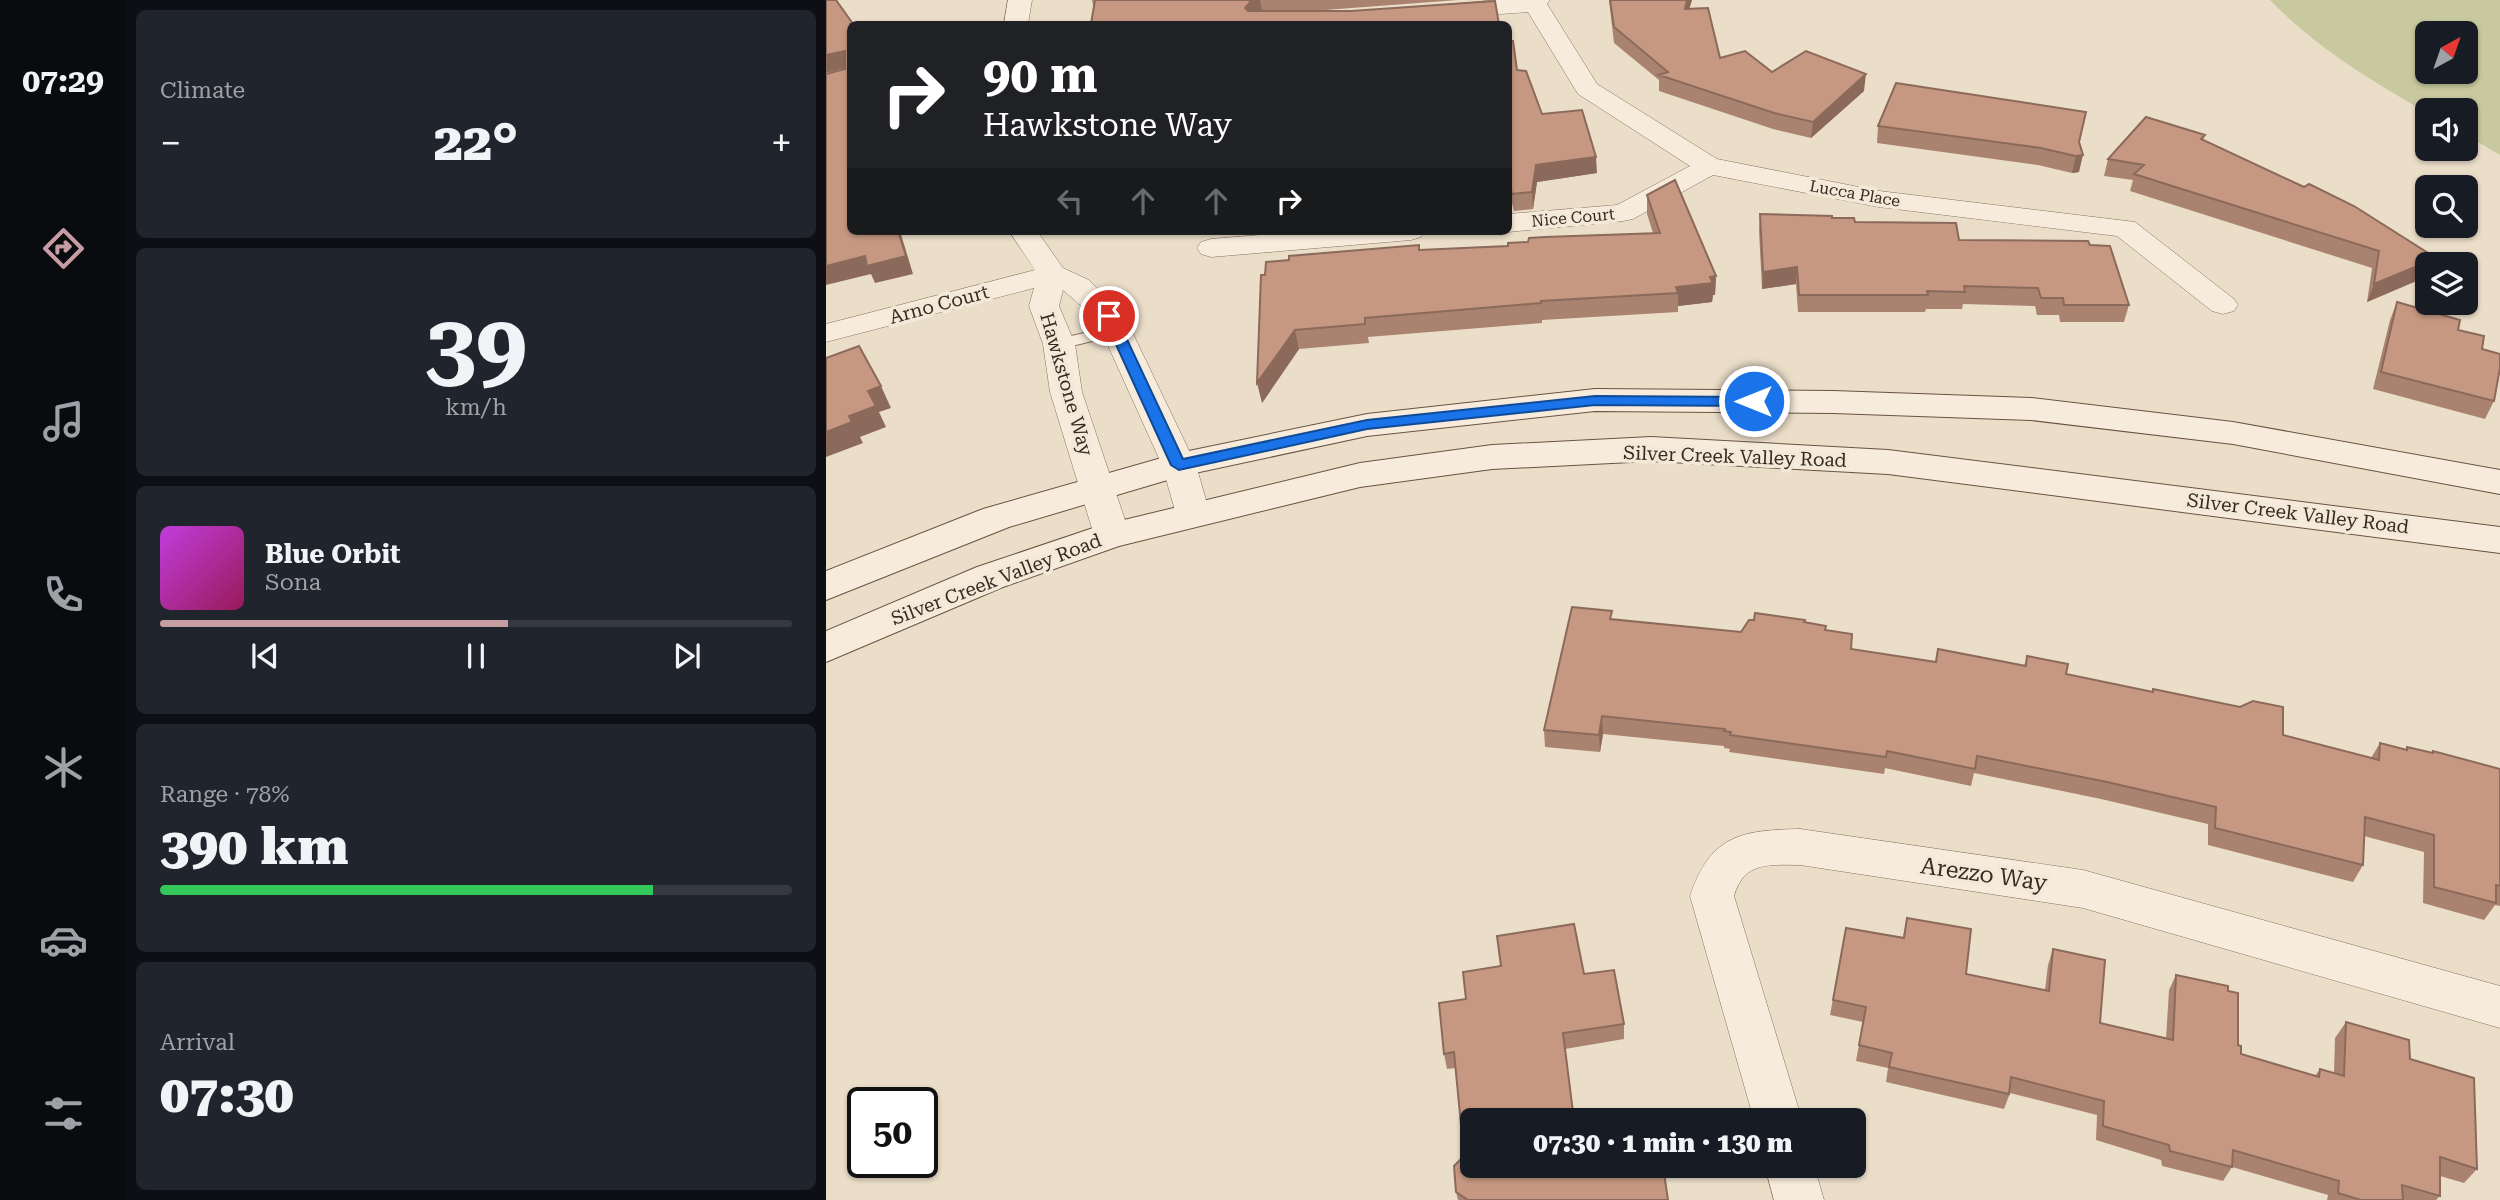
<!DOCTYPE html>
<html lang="en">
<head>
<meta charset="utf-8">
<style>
	body { margin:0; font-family:"Roboto Serif",serif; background:#20242c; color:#f1f3f6; height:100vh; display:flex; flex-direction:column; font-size:26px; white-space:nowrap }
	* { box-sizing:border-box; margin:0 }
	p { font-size:23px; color:#9ea1a6 }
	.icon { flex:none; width:38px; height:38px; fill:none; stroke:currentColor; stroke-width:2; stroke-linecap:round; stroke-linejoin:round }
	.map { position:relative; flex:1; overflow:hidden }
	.panel { display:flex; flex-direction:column; gap:10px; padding:10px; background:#0d0f14; width:700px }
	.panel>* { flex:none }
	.hud { position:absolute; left:21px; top:21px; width:665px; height:214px; border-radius:10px; box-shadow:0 2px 5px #0004; background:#202124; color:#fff; overflow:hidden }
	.needle { width:46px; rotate:40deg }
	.controls { position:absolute; left:1589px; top:21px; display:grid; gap:14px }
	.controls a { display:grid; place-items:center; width:63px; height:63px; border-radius:10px; background:#171b24; box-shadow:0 2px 5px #0004; font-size:35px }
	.speed { position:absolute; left:21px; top:1087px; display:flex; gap:14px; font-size:35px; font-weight:700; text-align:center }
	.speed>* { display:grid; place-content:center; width:91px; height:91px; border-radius:50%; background:#171b24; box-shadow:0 2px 5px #0004; line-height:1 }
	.speed .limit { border:4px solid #111; border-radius:10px; background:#fff; color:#111 }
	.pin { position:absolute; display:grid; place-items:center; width:60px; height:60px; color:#fff; margin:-30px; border:4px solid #fff; border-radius:50%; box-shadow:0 2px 7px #0007 }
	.me { position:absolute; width:77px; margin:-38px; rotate:270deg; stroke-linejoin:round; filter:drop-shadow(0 0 5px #0008) }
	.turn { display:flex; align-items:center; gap:24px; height:147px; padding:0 21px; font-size:32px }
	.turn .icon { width:91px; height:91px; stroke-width:2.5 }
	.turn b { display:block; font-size:49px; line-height:60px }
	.lanes { display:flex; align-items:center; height:66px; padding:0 21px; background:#0003; justify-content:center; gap:35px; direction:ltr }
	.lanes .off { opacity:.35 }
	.big { font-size:52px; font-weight:800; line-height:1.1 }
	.panel .card { flex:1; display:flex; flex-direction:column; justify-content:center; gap:10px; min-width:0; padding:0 24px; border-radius:10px; background:#20242c }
	.panel .dial { align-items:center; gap:0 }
	.dial b { font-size:91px; line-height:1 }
	.song { display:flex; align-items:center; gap:21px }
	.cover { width:84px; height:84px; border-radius:10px; background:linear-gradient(135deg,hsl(290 70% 55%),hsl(330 70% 35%)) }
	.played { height:7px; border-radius:4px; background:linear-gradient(90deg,#c69da3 55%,#363941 55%) }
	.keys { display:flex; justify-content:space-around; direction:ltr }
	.heat { display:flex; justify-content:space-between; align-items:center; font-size:38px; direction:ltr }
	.charge { height:10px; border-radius:5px; background:linear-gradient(90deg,#34c759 78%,#363941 0) }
	.trip { position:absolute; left:634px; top:1108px; width:406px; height:70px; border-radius:10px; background:#171b24; box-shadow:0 2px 5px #0004; font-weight:800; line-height:70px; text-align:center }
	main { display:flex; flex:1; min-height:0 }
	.tab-bar { display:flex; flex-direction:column; width:126px; justify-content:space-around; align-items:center; background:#090b0e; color:#9ea1a6 }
	.tab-bar .icon { width:49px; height:49px }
	.tab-bar .active { color:#c69da3 }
	.tab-bar b { font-size:32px; color:#f1f3f6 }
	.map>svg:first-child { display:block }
</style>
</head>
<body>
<main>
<nav class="tab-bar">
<b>07:29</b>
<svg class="icon active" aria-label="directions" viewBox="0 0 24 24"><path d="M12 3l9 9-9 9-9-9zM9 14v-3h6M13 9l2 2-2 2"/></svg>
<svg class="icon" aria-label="music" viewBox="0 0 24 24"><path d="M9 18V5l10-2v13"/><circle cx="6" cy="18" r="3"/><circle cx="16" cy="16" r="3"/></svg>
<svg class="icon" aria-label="phone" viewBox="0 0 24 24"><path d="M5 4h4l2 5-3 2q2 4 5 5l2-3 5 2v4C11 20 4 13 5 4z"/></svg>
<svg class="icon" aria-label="climate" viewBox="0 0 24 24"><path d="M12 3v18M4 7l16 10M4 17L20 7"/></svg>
<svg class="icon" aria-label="car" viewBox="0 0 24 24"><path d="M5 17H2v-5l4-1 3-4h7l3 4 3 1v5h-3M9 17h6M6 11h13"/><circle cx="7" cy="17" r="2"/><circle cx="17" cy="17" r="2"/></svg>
<svg class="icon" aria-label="filters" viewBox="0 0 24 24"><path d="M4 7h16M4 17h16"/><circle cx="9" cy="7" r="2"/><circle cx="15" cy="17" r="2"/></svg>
</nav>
<section class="panel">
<div class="card"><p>Climate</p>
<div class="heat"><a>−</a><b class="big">22°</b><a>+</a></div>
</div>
<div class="card dial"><b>39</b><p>km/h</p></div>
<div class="card">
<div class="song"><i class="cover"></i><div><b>Blue Orbit</b><p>Sona</p></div></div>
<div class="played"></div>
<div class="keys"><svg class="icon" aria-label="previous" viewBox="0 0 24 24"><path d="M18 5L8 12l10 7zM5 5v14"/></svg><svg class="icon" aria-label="pause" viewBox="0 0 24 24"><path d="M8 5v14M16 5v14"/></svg><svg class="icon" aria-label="next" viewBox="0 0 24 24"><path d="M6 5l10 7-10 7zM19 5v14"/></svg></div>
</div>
<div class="card"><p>Range · 78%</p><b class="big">390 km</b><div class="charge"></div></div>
<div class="card"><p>Arrival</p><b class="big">07:30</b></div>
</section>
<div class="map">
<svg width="1674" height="1200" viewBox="0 0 1674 1200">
	<rect width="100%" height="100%" fill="#ebdec9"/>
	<path fill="#c8c99e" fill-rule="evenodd" d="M1444 0H1674V155L1640 135V110H1601V113C1546 81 1489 47 1444 0ZM1601 33H1640V72H1601Z"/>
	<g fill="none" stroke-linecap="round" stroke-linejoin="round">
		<g stroke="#87705f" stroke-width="2">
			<path id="lane" d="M290 326 298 331 296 334 233 349 225 344 227 340Z"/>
		</g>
		<g stroke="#87705f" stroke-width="1">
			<path id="street" d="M182 0H206L202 24H178Z
				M670 0H724L721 4 771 84 891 159 1053 191 1309 222 1408 299 1412 305 1408 311 1397 314 1386 311 1291 236 1053 207 887 175 807 219 797 221 682 232 680 231H682V214L791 205 864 166 752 94 702 12 620 18 612 16 608 11 612 6Z
				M183 231H211L237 268 263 280 298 315 370 465 384 514 379 523 367 526 355 523 350 514 336 465 270 319 237 290 233 306 249 344 256 392 304 535 298 544 286 547 274 544 268 535 224 392 217 344 203 306 208 288 0 342V324L209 270Z
				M484 231H599L595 237 585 240 385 257 375 254 371 248 375 242 385 239Z
				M974 829 1257 870 1674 986V1028L1257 908 974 865C943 865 918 861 908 896L976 1120H928L864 896C884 836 914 830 974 829Z
				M939 1166H988L998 1200H948Z"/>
		</g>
		<g stroke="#695242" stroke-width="2">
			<path id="secondary" d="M769 389 1007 391 1205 398 1407 422 1674 470V494L1407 444 1205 420 1007 413 769 411 541 436 355 476 183 527 0 600V571L157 509 353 453 541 414Z
				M825 437 1062 450 1674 527V553L1062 474 825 461 666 469 534 487 293 546 177 587 0 662V631L151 567 273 526 534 463 666 445Z"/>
		</g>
		<use href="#lane" fill="#f7ecdc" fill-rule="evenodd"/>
		<use href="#street" fill="#f7ecdc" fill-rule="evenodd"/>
		<use href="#secondary" fill="#f7ecdc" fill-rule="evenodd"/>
	</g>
	<path fill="#aa8370" d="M266 0H632L486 11 673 24 268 8Z
		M783 0H866L863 9 894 58 946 72 1038 91 985 138 947 129 833 91V80L788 43Z
		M682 41 691 70 716 114 771 173 711 182 707 209 688 211 682 187Z
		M1052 126 1253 143V172L1246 173 1212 165 1051 143Z
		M1379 135 1377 140 1601 264V276L1597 278 1594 283 1588 282 1541 302 1546 268 1304 191 1307 180 1278 176 1282 159Z
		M821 195 890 276 889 295H887L886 302 852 306V312L716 320V323L542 337 543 343 473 349 436 403 435 275 594 250 682 246 702 242 827 233 821 214Z
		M934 214 1006 218 1133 240 1264 245 1303 305 1298 322H1234L1233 315H1211L1209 306 1137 304 1136 309H1100L1099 312H972L970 284 936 289 933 231Z
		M1571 302 1632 330 1656 349 1668 401 1659 419 1547 389 1564 320Z
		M786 620 915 632 979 622 999 630 1025 649 1110 662 1198 666 1201 656 1240 674 1457 735 1545 758 1554 743 1580 750 1581 747 1605 753 1607 751 1674 769V906L1669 905 1658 920 1597 903 1598 852 1538 836 1537 865 1527 882 1382 845V824L1275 799 1148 773 1145 786 1059 768 1058 774 903 752 904 749 898 748V746L777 734 774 752 719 747 718 730Z
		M1081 918 1140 974 1219 990 1222 965 1227 949 1274 1023 1340 1039 1343 990 1350 975 1402 991 1415 1054 1489 1076 1494 1069 1508 1073 1509 1038 1520 1022 1584 1059 1651 1169 1638 1183 1614 1176V1196L1610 1200H1501L1502 1195 1406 1167 1397 1181 1336 1166 1335 1160 1270 1140 1271 1115 1184 1093 1178 1109 1060 1082 1062 1068 1030 1061 1037 1022 1004 1015 1020 928 1077 937Z
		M758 974 798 1024V1039L739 1049 646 1120 842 1200H632L630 1192 638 1156 629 1068 621 1069 618 1054 640 999Z"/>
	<path fill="#8b6a5b" d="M429 0H434L437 14 427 17 419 8 424 2Z
		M861 0H866L858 25 859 9Z
		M19 51 24 67 0 73V55Z
		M1040 74 1038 91 985 138 987 122Z
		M1260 112 1250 156 1257 155 1253 172 1246 173Z
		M770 157 771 173 711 182 707 209 706 192 710 165Z
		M72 231H74L87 274 49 283 45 274 0 285V266Z
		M1610 258 1608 264H1602L1604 261Z
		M1596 264 1588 282 1541 302 1548 284Z
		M971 267 970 284 936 289 937 272Z
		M1601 267V276L1597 278 1594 283Z
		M890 276 889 295H887L886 302 852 306V293L850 287Z
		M469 330 473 349 436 403 431 383Z
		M55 386 65 408 53 412 60 427 34 437 37 443 0 457V432L23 416 42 391Z
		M776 716 777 734 774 752 773 735Z"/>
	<path fill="#c69882" stroke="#8b6a5b" stroke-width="2" d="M0 0H10L27 24H24V231H72L80 256 41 266 39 256 0 266V74L19 69V51L0 55Z
		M269 0H429L424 2 419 8 422 11H525L669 1 673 24H265Z
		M784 0H861L859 9 882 8 894 58 919 51 946 72 980 51 1040 74 987 122 948 113 833 75 842 72 788 27Z
		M682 41H687L691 70 700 71 716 114 756 110 770 157 710 165 706 192 686 194 682 177Z
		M1070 83 1260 112 1253 142 1257 155 1249 156 1215 148 1052 126Z
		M1320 117 1379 135 1375 139 1478 187 1483 184 1528 206 1610 258 1604 261 1601 266 1596 264 1548 284 1553 251 1308 174 1318 165 1282 159Z
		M849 180 890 276 884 277 887 283 850 287 852 293 715 301V303L539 318V324L469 330 431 383 435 275H439L440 262 463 260V256L593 245V250L682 246V243L702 242 703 238 719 237 834 233 821 195Z
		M934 214 1006 216V218H1028L1029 222 1130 223 1133 240 1262 241 1264 245 1284 246 1303 305H1238L1237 298H1215L1212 288 1138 286 1139 292 1101 291 1102 295H973L971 267 937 272Z
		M1571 302 1634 320 1632 330 1658 336 1656 349 1674 354V368L1668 401 1555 372Z
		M33 346 55 386 42 391 50 406 23 416 26 422 0 432V358Z
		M746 607 786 611 784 619 915 632 923 620H928L929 613 979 620 978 622 1000 626 999 630 1026 634 1025 649 1110 662 1112 649 1200 666 1201 656 1242 664 1240 674 1327 692V689L1414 707 1427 701 1457 707V735L1553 760 1554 743 1581 750V747L1607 753V751L1674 769V886L1670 885V903L1608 887V835L1539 817 1537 865 1389 828 1390 807 1281 782 1151 756 1149 769 1061 751 1060 757 904 735 905 732 898 731 899 729 776 716 773 735 718 730Z
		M1081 918 1145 929 1140 974 1223 991 1227 949 1279 960 1274 1023 1347 1040 1350 975 1402 986V991L1412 993V1045L1415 1046V1054L1493 1077 1494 1069 1518 1076 1520 1022 1583 1040 1584 1059 1648 1078 1651 1169 1614 1157V1196L1576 1185 1577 1200H1535L1512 1193 1513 1181 1407 1150 1406 1167 1344 1151 1343 1145 1277 1126 1278 1101 1185 1077 1183 1094 1063 1067 1066 1053 1033 1045 1040 1007 1007 1000 1020 928 1078 938Z
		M748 924 758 974 788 970 798 1024 737 1033 748 1120H646V1166H837L842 1200H642L630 1192 628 1166 638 1156 628 1052 618 1054 613 1003 640 999 637 972 675 966 671 936Z"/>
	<path fill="#1a73e8" stroke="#114b97" stroke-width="2" d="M283 312 290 316 357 459 541 420 769 396 928 397 935 401 928 406 769 405 541 429 353 470 345 465 277 316Z"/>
	<g text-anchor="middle" stroke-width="7" stroke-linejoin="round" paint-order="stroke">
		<g font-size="16" fill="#382a21" stroke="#f3e9d8">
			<text transform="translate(1029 193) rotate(10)" y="6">Lucca Place</text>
			<text transform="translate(747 217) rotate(-5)" y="6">Nice Court</text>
		</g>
		<g font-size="19" fill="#382a21" stroke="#f3e9d8">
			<text transform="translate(113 304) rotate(-15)" y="7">Arno Court</text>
			<text transform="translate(241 384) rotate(74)" y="7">Hawkstone Way</text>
			<text transform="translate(909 456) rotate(2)" y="7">Silver Creek Valley Road</text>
			<text transform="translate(1472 513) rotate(7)" y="7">Silver Creek Valley Road</text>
			<text transform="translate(170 579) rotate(-21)" y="7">Silver Creek Valley Road</text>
		</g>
		<g font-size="23" fill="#382a21" stroke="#f3e9d8">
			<text transform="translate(1158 874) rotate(8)" y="8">Arezzo Way</text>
		</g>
	</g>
</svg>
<div class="controls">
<a><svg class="needle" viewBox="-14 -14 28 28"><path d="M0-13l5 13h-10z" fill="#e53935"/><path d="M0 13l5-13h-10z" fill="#9ea1a6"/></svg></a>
<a><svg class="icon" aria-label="sound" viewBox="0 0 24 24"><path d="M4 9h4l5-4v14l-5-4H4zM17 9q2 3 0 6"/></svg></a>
<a><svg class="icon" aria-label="search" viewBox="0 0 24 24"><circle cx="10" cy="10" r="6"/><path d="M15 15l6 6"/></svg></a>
<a><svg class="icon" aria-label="layers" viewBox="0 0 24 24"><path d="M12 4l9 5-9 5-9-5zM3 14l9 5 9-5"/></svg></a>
</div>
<div class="speed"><div class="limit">50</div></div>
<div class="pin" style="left:283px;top:316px;background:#d93025"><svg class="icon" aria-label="arrive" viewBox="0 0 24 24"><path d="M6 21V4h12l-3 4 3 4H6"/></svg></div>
<svg class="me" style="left:928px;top:401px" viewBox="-20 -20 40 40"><circle r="17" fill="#1a73e8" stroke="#fff" stroke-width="3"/><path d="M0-11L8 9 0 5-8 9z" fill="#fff"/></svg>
<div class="trip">07:30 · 1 min · 130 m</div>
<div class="hud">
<div class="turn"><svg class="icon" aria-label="right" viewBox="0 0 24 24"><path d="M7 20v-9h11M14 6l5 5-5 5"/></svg><div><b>90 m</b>Hawkstone Way</div></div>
<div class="lanes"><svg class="icon off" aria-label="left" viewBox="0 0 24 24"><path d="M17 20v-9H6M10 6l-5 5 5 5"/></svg><svg class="icon off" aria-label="ahead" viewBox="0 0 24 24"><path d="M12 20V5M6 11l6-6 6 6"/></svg><svg class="icon off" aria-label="ahead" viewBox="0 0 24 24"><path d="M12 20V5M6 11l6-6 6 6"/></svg><svg class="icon" aria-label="right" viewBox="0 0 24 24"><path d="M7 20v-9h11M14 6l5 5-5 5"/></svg></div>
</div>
</div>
</main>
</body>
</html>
